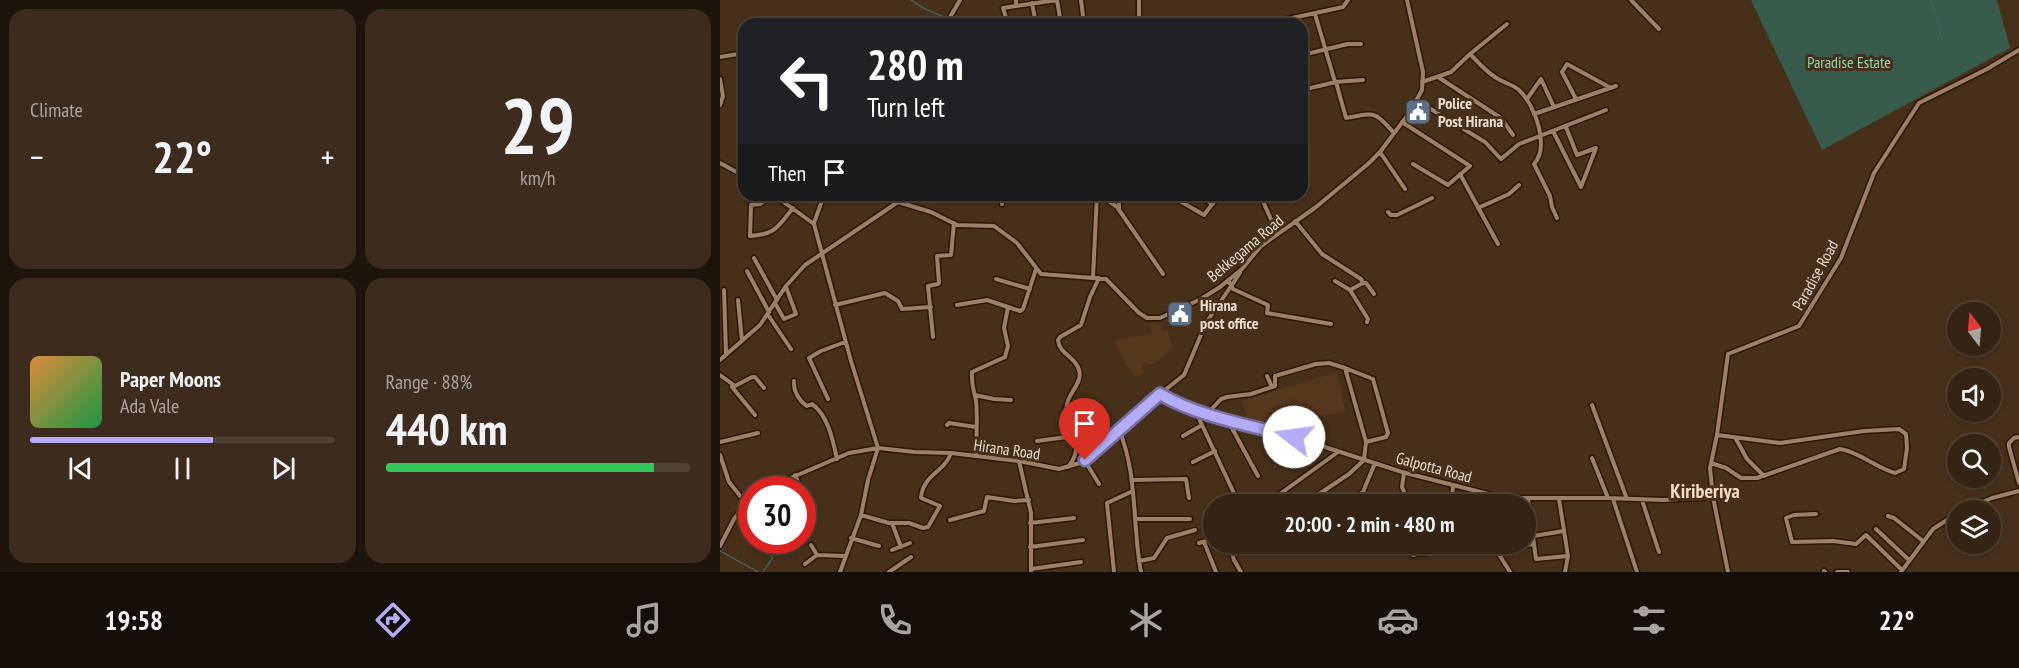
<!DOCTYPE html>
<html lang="en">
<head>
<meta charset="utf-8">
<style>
	body { margin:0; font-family:"PT Sans Narrow",sans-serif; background:#3d2c1d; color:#f1f3f6; height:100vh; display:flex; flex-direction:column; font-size:22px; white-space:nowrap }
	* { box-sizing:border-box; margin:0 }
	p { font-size:20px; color:#aaa4a0 }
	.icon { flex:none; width:33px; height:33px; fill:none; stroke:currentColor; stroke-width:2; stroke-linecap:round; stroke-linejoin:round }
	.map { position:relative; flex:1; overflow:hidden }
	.sheet { display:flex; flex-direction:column; gap:9px; padding:9px; background:#1d140b; width:720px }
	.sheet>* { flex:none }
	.top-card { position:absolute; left:18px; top:18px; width:570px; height:183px; border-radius:18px; box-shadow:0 3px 9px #0003,0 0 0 2px #4f4134; background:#202124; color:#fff; overflow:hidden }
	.needle { width:39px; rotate:344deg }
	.buttons { position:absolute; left:1227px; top:302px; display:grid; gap:12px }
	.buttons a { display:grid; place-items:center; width:54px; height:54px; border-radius:50%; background:#352414; box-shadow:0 3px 9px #0003,0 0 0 2px #4f4134; font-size:30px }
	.speed { position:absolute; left:18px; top:476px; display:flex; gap:12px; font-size:30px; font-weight:700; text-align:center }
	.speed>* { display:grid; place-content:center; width:78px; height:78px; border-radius:50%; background:#352414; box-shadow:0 3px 9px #0003,0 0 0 2px #4f4134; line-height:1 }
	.speed .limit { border:9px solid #d22; background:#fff; color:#111 }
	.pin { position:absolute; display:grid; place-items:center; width:51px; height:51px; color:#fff; margin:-62px -26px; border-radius:50% 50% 50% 0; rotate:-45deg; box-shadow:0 0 6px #0007 }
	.pin .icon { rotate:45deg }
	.me { position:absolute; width:66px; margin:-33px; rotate:285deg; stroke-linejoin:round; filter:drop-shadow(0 0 4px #0008) }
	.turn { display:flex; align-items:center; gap:21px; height:126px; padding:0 30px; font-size:27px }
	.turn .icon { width:78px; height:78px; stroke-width:2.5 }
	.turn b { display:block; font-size:42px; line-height:51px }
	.then { display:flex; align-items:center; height:57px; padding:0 30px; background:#0003; gap:12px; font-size:22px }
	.big { font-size:45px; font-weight:600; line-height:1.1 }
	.sheet .tile { flex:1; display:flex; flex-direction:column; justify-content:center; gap:9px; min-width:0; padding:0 21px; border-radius:18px; background:#3d2c1d }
	.sheet .dial { align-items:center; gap:0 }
	.dial b { font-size:78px; line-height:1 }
	.song { display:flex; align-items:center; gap:18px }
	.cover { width:72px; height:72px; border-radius:9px; background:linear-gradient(135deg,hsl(30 70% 55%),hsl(140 70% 35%)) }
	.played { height:6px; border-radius:3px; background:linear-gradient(90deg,#b4acf9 60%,#4f4134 60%) }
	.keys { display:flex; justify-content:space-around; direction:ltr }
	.heat { display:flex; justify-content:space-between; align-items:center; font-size:33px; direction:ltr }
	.charge { height:9px; border-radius:4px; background:linear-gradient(90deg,#34c759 88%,#4f4134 0) }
	.sheet .tiles { flex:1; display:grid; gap:9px; grid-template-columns:repeat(2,1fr) }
	.trip { position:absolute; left:483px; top:494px; width:333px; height:60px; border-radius:30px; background:#352414; box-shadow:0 3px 9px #0003,0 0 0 2px #4f4134; font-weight:600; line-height:60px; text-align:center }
	.menu { display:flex; height:96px; justify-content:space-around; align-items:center; background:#150e08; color:#aaa4a0 }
	.menu .icon { width:42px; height:42px }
	.menu .current { color:#b4acf9 }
	.menu b { font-size:27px; color:#f1f3f6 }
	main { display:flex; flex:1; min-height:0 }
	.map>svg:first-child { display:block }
</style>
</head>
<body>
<main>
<section class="sheet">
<div class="tiles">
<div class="tile"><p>Climate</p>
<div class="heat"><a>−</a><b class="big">22°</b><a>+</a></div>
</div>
<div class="tile dial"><b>29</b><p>km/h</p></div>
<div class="tile">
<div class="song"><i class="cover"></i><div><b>Paper Moons</b><p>Ada Vale</p></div></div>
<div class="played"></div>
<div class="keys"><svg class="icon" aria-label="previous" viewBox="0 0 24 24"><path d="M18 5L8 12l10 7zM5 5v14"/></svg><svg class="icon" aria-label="pause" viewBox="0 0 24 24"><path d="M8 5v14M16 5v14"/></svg><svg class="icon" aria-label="next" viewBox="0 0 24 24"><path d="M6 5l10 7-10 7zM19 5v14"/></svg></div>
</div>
<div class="tile"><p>Range · 88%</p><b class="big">440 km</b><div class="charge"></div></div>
</div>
</section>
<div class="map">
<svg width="1299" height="572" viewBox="0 0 1299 572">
	<rect width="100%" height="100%" fill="#47301a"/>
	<path fill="#55381c" d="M436 322 437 325 441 324 443 330H448L453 350 447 352 440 360 433 365 425 362 421 365 425 372 417 377 406 366 394 340 432 334 430 324Z
		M617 372 625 411 590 419 579 437 525 422 526 414 522 401Z"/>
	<path fill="#375c4b" d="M1031 0H1277L1290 48 1102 150Z"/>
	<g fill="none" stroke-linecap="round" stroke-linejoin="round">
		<path stroke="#4a5d5a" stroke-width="1.5" d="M191 0 205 9 227 18
			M1210 0 1216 13 1222 42
			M26 540 53 557 43 572
			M0 551 38 572"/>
		<g stroke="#2d1702" stroke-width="7">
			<path id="minor" d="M296 0V6L337 0
				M337 0 341 24
				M361 0 364 24
				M419 0V24
				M911 0 939 29
				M312 3 316 24
				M595 14 615 82 643 80
				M226 24 240 0
				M288 24 283 8 296 6
				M545 24 623 7 628 0
				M750 54C758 62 767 73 778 79 785 83 793 85 799 90 815 105 830 146 814 164L830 196 832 207 837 218
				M582 55 628 44H641
				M0 57 24 53
				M718 77 781 118 793 135
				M0 79 3 96 0 105
				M702 82 731 72 750 54 787 24
				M582 90 616 82 626 118C655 113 654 110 674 133
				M807 99 821 79 834 107
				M856 99 842 72 847 64 891 88
				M696 100 765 142 781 159 799 144 886 110
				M814 114 896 86
				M682 122 750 166 728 185 693 164
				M833 131 861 187 876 148 857 155 846 127
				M660 152 685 189
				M0 163 24 176
				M740 174 778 244
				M22 175 24 168
				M53 195 40 204 31 205 30 236C56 234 57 228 73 208
				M54 195 94 224 131 361 158 448 148 480 141 515 120 572
				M380 195 397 207 443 274
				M476 195 493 204
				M537 195 542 199 557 233
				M458 200 484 215 499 195
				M178 201 184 195
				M282 204 283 195
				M758 208 789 194 799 185
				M399 209V195
				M668 212 671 215H677L712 198
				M575 221 602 254 641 279 643 283
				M94 223 104 195
				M34 258 57 300
				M27 271 49 312
				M373 277 377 195
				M276 279 310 289
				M508 280 513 289 548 305 547 313 611 324
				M615 281 630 290 648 319 647 322
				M4 290 6 353
				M630 290 643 283H646L654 294
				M18 300 22 341
				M55 303 64 319 76 314 66 287
				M115 305 165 293 178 301 182 309 211 307
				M237 305 267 300 288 307
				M48 315 71 349
				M213 337 208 286 218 284 219 283 217 256 231 255 234 223
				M0 360 40 325 66 286 85 265 178 202 211 212 237 225 274 226 297 243 321 274 386 279 419 313 427 318H440L481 299 500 287 522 269 541 246 596 207 648 164 660 152 690 112 702 90 703 72 687 0
				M0 375 15 386 32 377H35L44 388
				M547 376 552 387
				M74 381C73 390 79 401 87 406L92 404C108 415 113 441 117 459
				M12 384V387L35 415
				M440 394 454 402 474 409 574 437 682 472 784 498H888L943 500 993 497
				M255 395 274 399 291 400
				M108 399 89 358 101 351 125 342
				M872 405 907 499
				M475 410 519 504
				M488 413 501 399 507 397 531 394 555 386V376L596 364 609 363 625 368
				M507 419 538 476
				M227 425 229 423 256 427
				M399 430C418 474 412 525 421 572
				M463 436 482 425
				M1299 437 1294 438 1289 443V447L1299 483
				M1016 439 1027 459 1044 476
				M317 441 354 436
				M0 442 38 433
				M0 455 9 482 25 502
				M256 456C256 438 258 419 256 401 254 390 251 385 252 372L285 357 288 346 284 328 288 307 300 311 303 309 316 269
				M872 458 888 498
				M299 461 311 513V572
				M365 461 379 484
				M473 462 495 451
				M991 463 1006 468 1021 478H1037L1120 449C1137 451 1157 468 1175 473L1184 469 1187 448 1186 434 1179 429 1144 431 1060 443 997 435
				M348 467C369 442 342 429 347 404 349 393 363 382 359 370 356 357 339 354 338 340L340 337 361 325 370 297 379 278
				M684 473 682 487 689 504
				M75 475 81 489
				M411 480 466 479 469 498
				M45 489 129 453 158 448 195 452 231 453 299 461 339 469 360 463 440 394 464 375 486 323 520 273
				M761 492 763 504
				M82 494 93 521
				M808 499 814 544
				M839 499 848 556 845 572
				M893 499 917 572
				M922 500 939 552
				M506 504 516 497
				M546 504 618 452
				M584 504 629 474 644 460 646 442 666 437 668 433 653 379 625 368 646 442
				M626 504 643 492 655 463
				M732 504 733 485
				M1243 510 1272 498 1299 491
				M493 513H494
				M1096 514 1074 515 1066 518 1072 542 1113 541 1136 544 1146 535 1182 570
				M141 515 169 523H189L203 528 208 527 220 506 201 498C203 474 225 472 231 453
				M1168 516 1174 518 1203 541
				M416 519H470
				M230 520 264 511 267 497 294 501 309 500
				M172 523 181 547
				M310 523 354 518
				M1156 529 1189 560
				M813 536 844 531
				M131 538 159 546
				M484 542 496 572
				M479 543 494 539
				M509 543 514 560 521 572
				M772 543 790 572
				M91 545 97 555
				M691 545 693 555 697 554 723 551 722 543
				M0 546 14 519 32 496
				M310 547 363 540
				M570 547 574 543
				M774 547 777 549 814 544 816 559 848 556
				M172 550 190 543
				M419 561 434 558 447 538 475 530
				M85 564 97 555 125 556
				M311 569 361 562
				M1104 571 1105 572
				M169 572 191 557
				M394 572 387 503 413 491
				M1008 572 993 497 990 468 997 435 1008 354 1079 326 1121 258 1154 173 1199 103 1267 69 1299 50
				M1117 572H1128
				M1181 572 1213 529 1238 513"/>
		</g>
		<use href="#minor" stroke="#9c8068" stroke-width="4"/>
	</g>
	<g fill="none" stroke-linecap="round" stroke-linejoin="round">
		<g stroke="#7570a2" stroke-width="15">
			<path id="route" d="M365 460 440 394C476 416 532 426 574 437"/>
		</g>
		<use href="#route" stroke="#b4acf9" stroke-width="10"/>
	</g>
	<defs>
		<g id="civic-square" transform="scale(1.35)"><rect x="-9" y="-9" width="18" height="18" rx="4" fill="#5c6f8a" stroke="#47301a"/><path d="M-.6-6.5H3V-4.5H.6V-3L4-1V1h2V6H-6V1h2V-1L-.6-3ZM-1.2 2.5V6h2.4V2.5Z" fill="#fff"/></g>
	</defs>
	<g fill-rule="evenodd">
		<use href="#civic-square" x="698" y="112"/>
		<use href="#civic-square" x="460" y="314"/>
	</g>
	<g text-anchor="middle" stroke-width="6" stroke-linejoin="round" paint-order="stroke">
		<g font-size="16" fill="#88d8b4" stroke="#47301a">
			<text x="1129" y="68">Paradise Estate</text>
		</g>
		<g font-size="16" font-weight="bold" fill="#ecdccf" stroke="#47301a" text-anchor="start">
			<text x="718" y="109">Police<tspan x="718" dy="18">Post Hirana</tspan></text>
			<text x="480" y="311">Hirana<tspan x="480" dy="18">post office</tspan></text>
		</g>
		<g font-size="16" fill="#ecdccf" stroke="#47301a">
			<text transform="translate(525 248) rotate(-40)" y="6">Bekkegama Road</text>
			<text transform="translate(1095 275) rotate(-61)" y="6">Paradise Road</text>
			<text transform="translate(287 449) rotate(8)" y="6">Hirana Road</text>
			<text transform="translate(714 467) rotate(15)" y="6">Galpotta Road</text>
		</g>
		<g font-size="20" font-weight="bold" fill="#fcddc3" stroke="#47301a">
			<text x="985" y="498">Kiriberiya</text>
		</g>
	</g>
</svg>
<div class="buttons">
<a><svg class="needle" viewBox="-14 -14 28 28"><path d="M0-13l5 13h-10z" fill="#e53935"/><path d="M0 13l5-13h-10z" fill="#aaa4a0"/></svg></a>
<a><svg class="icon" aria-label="sound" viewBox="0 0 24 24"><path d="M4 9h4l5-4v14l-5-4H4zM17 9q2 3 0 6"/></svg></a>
<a><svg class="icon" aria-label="search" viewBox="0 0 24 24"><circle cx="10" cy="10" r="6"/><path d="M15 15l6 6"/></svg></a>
<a><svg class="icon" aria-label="layers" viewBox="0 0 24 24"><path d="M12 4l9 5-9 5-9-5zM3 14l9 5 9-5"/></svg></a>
</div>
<div class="speed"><div class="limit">30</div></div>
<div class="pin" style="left:365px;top:460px;background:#d93025"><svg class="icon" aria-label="arrive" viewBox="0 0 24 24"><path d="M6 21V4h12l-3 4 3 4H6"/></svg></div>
<svg class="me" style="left:574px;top:437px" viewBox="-20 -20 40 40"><circle r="19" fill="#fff"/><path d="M0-13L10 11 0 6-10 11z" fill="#b4acf9"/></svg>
<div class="trip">20:00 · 2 min · 480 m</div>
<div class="top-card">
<div class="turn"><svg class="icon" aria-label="left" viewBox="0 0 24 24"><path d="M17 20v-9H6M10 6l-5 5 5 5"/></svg><div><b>280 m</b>Turn left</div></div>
<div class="then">Then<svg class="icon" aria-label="arrive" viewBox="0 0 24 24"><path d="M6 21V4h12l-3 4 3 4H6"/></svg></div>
</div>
</div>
</main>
<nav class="menu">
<b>19:58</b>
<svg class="icon current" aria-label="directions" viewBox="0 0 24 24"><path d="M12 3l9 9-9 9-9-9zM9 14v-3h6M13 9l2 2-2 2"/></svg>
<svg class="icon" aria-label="music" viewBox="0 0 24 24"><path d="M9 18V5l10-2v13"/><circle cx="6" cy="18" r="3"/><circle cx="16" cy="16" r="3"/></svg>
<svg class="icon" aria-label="phone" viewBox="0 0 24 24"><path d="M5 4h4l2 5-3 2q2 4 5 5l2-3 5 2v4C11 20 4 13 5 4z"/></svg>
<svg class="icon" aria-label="climate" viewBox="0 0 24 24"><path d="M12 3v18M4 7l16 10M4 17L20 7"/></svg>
<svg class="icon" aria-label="car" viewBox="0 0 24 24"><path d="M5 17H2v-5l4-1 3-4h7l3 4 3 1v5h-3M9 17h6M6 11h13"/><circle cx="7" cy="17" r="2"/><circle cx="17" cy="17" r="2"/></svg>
<svg class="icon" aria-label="filters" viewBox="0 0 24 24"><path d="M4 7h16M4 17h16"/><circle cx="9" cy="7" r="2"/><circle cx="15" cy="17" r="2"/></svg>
<b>22°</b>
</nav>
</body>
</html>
